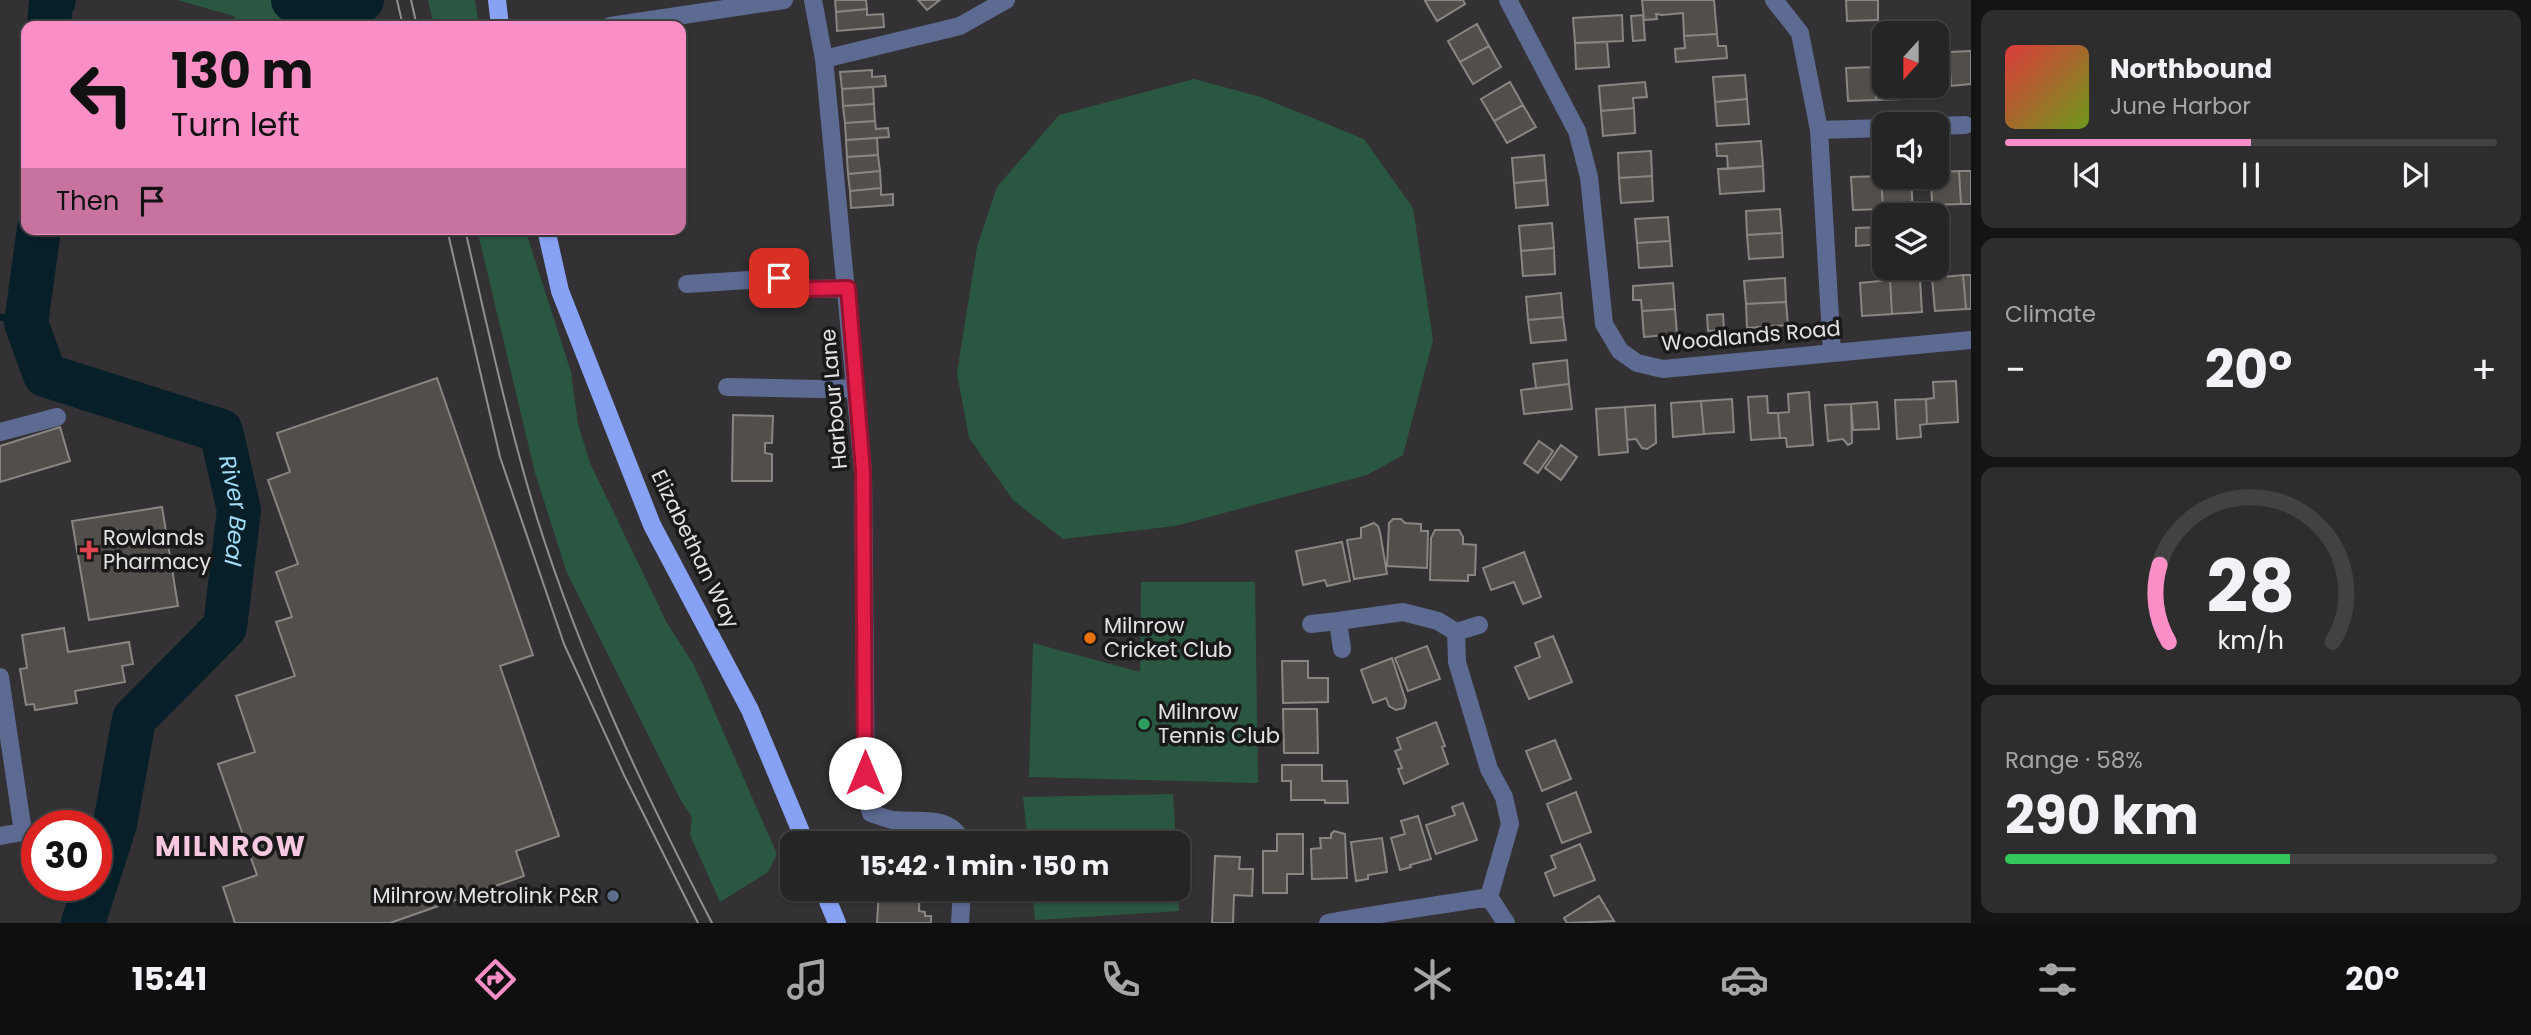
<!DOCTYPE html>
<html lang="en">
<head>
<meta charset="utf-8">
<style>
	body { margin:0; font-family:Poppins,sans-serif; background:#2e2d2e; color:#f1f3f6; height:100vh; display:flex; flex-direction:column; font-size:26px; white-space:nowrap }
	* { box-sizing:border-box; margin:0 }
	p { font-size:23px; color:#a4a5a7 }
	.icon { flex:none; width:38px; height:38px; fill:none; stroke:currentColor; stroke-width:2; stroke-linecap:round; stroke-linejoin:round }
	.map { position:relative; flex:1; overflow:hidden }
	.side { display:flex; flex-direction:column; gap:10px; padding:10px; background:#151415; width:560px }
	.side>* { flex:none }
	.banner { position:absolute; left:21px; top:21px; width:665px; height:214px; border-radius:14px; box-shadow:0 2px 5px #0004,0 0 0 2px #424243; background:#fa8fc8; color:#111; overflow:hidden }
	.needle { width:46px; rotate:201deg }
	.buttons { position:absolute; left:1872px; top:21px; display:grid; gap:14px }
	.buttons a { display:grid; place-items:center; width:77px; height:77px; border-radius:14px; background:#262526; box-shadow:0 2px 5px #0004,0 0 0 2px #424243; font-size:35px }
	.speed { position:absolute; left:21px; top:810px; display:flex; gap:14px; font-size:35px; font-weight:700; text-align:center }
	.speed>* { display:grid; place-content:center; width:91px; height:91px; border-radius:50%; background:#262526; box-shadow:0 2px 5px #0004,0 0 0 2px #424243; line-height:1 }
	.speed .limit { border:10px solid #d22; background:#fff; color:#111 }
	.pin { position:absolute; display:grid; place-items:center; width:60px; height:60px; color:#fff; margin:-30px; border-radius:14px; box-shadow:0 4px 10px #0006 }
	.me { position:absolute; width:77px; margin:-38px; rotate:0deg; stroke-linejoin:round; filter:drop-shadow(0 0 5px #0008) }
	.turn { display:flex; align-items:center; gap:24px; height:147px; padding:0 35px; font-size:32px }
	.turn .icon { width:91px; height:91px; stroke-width:2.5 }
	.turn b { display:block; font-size:49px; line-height:60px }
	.then { display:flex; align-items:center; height:66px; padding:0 35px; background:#0003; gap:14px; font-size:26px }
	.big { font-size:52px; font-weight:700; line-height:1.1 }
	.side .tile { flex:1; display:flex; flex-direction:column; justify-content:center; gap:10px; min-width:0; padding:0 24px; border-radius:14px; background:#2e2d2e }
	.side .dial { align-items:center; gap:0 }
	.dial svg { height:182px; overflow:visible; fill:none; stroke:#424243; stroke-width:7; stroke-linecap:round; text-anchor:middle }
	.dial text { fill:#f1f3f6; stroke:none }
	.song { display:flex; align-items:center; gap:21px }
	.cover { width:84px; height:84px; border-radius:10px; background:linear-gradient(135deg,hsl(0 70% 55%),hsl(80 70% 35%)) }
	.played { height:7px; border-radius:4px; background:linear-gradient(90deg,#fa8fc8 50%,#424243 50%) }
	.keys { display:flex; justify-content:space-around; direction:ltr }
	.heat { display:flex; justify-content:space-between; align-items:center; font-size:38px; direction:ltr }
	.charge { height:10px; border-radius:5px; background:linear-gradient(90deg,#34c759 58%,#424243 0) }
	.trip { position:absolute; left:780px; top:831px; width:410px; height:70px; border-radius:14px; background:#262526; box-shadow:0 2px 5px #0004,0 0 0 2px #424243; font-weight:700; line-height:70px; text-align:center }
	.tabs { display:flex; height:112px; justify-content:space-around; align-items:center; background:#0f0f0f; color:#a4a5a7 }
	.tabs .icon { width:49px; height:49px }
	.tabs .current { color:#fa8fc8 }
	.tabs b { font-size:32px; color:#f1f3f6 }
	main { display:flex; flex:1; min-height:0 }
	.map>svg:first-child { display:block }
</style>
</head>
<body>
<main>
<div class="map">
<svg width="1971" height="923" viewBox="0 0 1971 923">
	<rect width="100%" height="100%" fill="#333133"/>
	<path fill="#2a5742" d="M177 0H271L282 11 304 26H241L234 16Z
		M428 0H475L479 26H434Z
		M1194 79 1261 97 1364 139 1413 208 1433 340 1403 455 1367 475 1175 526 1063 539 1013 500 969 438 957 373 977 247 997 187 1059 115Z
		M477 229H525L571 372 578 424 590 463 667 623 694 665 777 854 768 872 720 902 690 835 692 817 680 799 567 573 535 473Z
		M1141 582H1255L1258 783 1029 777 1033 643 1140 672Z
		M1173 794 1176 843H1028L1023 797Z
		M1178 884 1179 911 1035 920 1032 889H1178Z"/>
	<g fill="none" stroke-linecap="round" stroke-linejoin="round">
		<path stroke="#061f28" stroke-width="7" d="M0 317 26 323"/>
		<g stroke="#061f28" stroke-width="44">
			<path d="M293 0 307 13 334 24 362 0"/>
			<path d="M49 26 51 3 54 0"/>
			<path id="s1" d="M39 229 26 323 45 375 221 431 239 510 225 627 134 719 115 824 96 883"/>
			<path d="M83 923 95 886"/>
		</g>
	</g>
	<path fill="#514e4b" stroke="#898583" stroke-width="2" d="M835 0H866L867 9 836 12Z
		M918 0H940L927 10Z
		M1427 0H1463L1465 4 1437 21 1425 1Z
		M1642 0H1714L1717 34 1684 36 1683 13 1662 15 1656 14 1657 19 1644 20Z
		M1846 0H1878V20L1847 21Z
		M867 9V15L883 14 884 27 837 31 836 12Z
		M1622 15 1623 41 1575 43 1573 18Z
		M1643 15 1645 40 1633 41 1631 16Z
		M1477 24 1489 46 1460 62 1448 41Z
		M1717 34 1718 46H1726L1727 58 1676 62 1675 49 1685 48 1684 36Z
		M1607 42 1609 67 1576 69 1575 43Z
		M1489 46 1501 67 1473 84 1460 62Z
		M1971 51V84L1951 86 1949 52Z
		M1949 52 1951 86 1923 88V86H1937V53Z
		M1885 66V86H1904L1905 99 1876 100 1875 67Z
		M1875 67 1876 100 1848 101 1846 68Z
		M872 70V77L885 76 886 86 842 89 840 72Z
		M1745 75 1747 99 1715 102 1713 77Z
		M1510 82 1523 105 1494 121 1481 99Z
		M1645 82 1647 97 1633 98 1634 108 1601 111 1599 86Z
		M873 87 874 104 843 106 842 89Z
		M1747 99 1749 124 1717 126 1715 102Z
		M874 104 875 121 845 123 843 106Z
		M1523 105 1536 127 1507 143 1494 121Z
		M1634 108 1635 133 1603 136 1601 111Z
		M875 121 876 129 888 128 889 137 846 140 845 123Z
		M877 138 878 155 847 157 846 140Z
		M1761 141 1763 166 1728 169 1727 156H1717L1716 144Z
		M1651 151 1652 176 1619 178 1618 153Z
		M878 155 880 171 848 174 847 157Z
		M1544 155 1546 180 1514 183 1512 158Z
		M1763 166 1764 191 1720 194 1718 169Z
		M880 171 881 188 850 191 848 174Z
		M1959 171 1961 204 1932 205 1931 177H1937V172Z
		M1959 171H1971V204H1961Z
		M1885 175 1911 177 1913 215H1886L1885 208 1883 209 1881 176Z
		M1652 176 1653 201 1621 203 1619 178Z
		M1881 176 1883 209 1853 210 1851 177Z
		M1546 180 1548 205 1516 208 1514 183Z
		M881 188V195L893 194V205L851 208 850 191Z
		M1780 209 1782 233 1747 235 1746 211Z
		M1668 217 1670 241 1637 243 1635 219Z
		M1552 223 1554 248 1521 251 1519 226Z
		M1882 227 1883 244 1856 246V228Z
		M1782 233 1783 257 1749 259 1747 235Z
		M1670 241 1672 266 1639 268 1637 243Z
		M1554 248 1555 274 1523 276 1521 251Z
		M1963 275 1966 309 1935 311 1932 278Z
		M1963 275H1971V309H1966Z
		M1785 278 1786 302 1746 304 1744 281Z
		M1920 279 1922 312 1892 314 1890 280Z
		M1890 280 1892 314 1862 316 1860 283Z
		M1673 283 1675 309 1642 311 1641 300H1633V286Z
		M1561 293 1563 317 1528 320 1526 297Z
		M1786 302 1788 325 1747 328 1746 304Z
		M1675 309 1677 334 1644 337 1642 311Z
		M1723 314 1724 330 1708 331 1707 315Z
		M1563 317 1566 340 1531 343 1528 320Z
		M1567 360 1569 384 1536 388 1533 364Z
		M437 378 533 655 500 666 559 836 516 851 524 876 390 923H235L223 887 257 875 218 764 255 752 236 696 295 676 276 622 292 617 276 572 298 564 268 480 290 472 277 433Z
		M1956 381 1958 422 1927 424 1926 399 1934 398 1933 382Z
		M1569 384 1572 409 1524 414 1521 390Z
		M1809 392 1813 445 1787 447 1786 438H1780L1778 413 1789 412 1788 394Z
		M1767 396 1768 413H1778L1780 438 1751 440 1748 397Z
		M1732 399 1734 432 1704 434 1701 401Z
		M1926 399 1927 424 1920 425 1921 437 1897 439 1895 400Z
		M1701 401 1704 434 1673 437 1671 403Z
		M1877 402 1879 429 1853 430 1851 404Z
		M1851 404 1852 443 1848 445 1843 439 1828 441 1825 405Z
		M1655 405 1656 443 1647 449 1642 448 1636 439 1627 440 1625 407Z
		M1625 407 1628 452 1599 455 1596 409Z
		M733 415 773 416 772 443H765V453L772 454V481H732Z
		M60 427 70 461 0 482V446Z
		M1539 441 1553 451 1538 473 1524 463Z
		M1561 445 1577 457 1561 480 1545 468Z
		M162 507 178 606 89 620 72 521Z
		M1393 519H1401L1405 523 1421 524V531H1428L1427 568 1387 566 1389 523Z
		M1374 523 1378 526 1380 532 1387 574 1354 579 1347 540 1361 538V528Z
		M1435 530H1459L1463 537V544L1476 545 1475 575H1468V581L1430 580 1431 538Z
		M1342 542 1350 581 1327 586 1325 580 1303 585 1296 551Z
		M1524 552 1541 597 1523 604 1514 582 1491 590 1483 568Z
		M64 628 68 652 129 642 133 664 122 666 125 682 75 691 77 703 35 710 34 704 26 705 20 669 27 668 22 635Z
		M1553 636 1572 682 1529 699 1515 667 1540 657 1535 643Z
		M1427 646 1440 679 1408 691 1395 658Z
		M1392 658 1406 701 1404 708 1396 710 1389 706 1386 698 1373 703 1361 670Z
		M1282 661H1308V678H1328V702L1283 703Z
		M1283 709H1317L1318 753H1284Z
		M1436 722 1445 746 1442 747 1448 764 1404 784 1398 769 1402 768 1395 751 1401 749 1397 738Z
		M1555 740 1571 779 1542 791 1526 751Z
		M1282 765H1322V781H1347L1348 803H1325V800H1291V781H1282Z
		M1576 792 1591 832 1562 843 1547 804Z
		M1463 803 1477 840 1436 854 1426 825 1455 815 1452 807Z
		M1418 816 1431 859 1410 865 1411 867 1400 870 1391 838 1405 834 1401 821Z
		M1334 831 1345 834 1347 878 1312 879 1311 849 1321 848 1320 838H1331V834Z
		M1277 834H1303V874H1287V893H1263V851H1277Z
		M881 838 935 840V844H881Z
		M1382 838 1387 872 1368 875V879L1356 881 1351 842Z
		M1580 844 1595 880 1554 896 1545 873 1556 868 1551 856Z
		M1215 856 1240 857 1239 869H1253L1252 896 1234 895 1233 923H1212Z
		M879 889H920L919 911 925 912V916H931V923H877Z
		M1599 896 1614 921 1567 923 1564 918Z"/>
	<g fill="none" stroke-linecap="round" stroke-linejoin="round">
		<path stroke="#5d6b93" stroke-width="18" d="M813 0 824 59 863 471 866 796 871 813C878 815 886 819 893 820 920 823 951 813 963 844
			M1508 0 1577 131 1589 177 1604 324 1620 351 1637 363 1663 369 1971 340
			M1774 0 1800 33 1819 130 1832 353
			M610 26 784 0
			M824 59 960 26 1006 0
			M1937 126 1965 125
			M1819 130 1885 128
			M687 284 779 278 810 289 847 288
			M727 387 819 389 856 388
			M0 432 57 417
			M1311 624 1338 621
			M1456 632 1479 625
			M1342 649 1338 621 1403 612 1438 621 1456 632 1457 662 1489 769 1504 797 1510 824 1489 897 1506 923
			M0 677 23 832 0 836
			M960 923 962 889
			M1328 923C1381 913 1435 906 1489 897"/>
		<path stroke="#87a2f5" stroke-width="18" d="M497 0 500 26
			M546 229 560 291 652 525 750 710 806 844
			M823 889 837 923"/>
		<path stroke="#918f91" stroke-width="2" d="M397 0 403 26
			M411 0 417 26
			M447 229 500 457 564 644 624 775 698 923
			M465 229C487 326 508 423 537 518 581 659 644 792 712 923"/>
	</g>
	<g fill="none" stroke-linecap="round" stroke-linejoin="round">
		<g stroke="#92132f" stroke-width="18">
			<path id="route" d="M779 278 810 289 848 288 863 471 865 773"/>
		</g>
		<use href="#route" stroke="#e11d48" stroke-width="12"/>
	</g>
	<path fill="#e0444e" stroke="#1a191a" stroke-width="2.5" d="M85.5 539.5h7v7h7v7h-7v7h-7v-7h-7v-7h7z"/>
	<circle fill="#e8710a" stroke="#1a191a" stroke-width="2.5" cx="1090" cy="638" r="7"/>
	<circle fill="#2e9e5b" stroke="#1a191a" stroke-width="2.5" cx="1144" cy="724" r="7"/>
	<circle fill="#5c6f8a" stroke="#1a191a" stroke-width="2.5" cx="613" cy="896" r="7"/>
	<g text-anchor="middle" stroke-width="7" stroke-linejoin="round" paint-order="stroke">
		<g font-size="21" fill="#e4e2e4" stroke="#1a191a">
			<text transform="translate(1751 336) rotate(-5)" y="7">Woodlands Road</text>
			<text transform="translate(834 399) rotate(-95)" y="7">Harbour Lane</text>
			<text transform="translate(695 549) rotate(64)" y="7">Elizabethan Way</text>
		</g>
		<g font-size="21" fill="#e4e2e4" stroke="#1a191a" text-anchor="start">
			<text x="103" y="545">Rowlands<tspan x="103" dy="24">Pharmacy</tspan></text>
			<text x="1104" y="633">Milnrow<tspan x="1104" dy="24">Cricket Club</tspan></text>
			<text x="1158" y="719">Milnrow<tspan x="1158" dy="24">Tennis Club</tspan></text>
			<text x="599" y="903" text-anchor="end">Milnrow Metrolink P&amp;R</text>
		</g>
		<g font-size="23" font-style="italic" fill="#a1ddf6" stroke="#1a191a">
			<text dy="8" stroke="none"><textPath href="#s1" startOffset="416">River Beal</textPath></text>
		</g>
		<g font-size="28" font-weight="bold" letter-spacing="2" fill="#f7c8df" stroke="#1a191a">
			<text x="231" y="856">MILNROW</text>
		</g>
	</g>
</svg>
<div class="buttons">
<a><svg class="needle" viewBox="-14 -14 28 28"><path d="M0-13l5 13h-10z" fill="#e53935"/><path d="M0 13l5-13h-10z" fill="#a4a5a7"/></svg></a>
<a><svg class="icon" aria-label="sound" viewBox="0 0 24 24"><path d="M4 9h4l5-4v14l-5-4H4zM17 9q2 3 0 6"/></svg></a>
<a><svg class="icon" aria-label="layers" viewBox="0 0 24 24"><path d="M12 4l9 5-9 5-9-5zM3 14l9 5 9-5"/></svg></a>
</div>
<div class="speed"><div class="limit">30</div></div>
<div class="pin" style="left:779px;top:278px;background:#d93025"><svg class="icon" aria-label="arrive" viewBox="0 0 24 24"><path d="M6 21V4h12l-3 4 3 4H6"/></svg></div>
<svg class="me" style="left:865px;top:773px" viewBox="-20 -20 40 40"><circle r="19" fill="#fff"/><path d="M0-13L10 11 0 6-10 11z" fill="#e11d48"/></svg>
<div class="trip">15:42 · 1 min · 150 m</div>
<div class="banner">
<div class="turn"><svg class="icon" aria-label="left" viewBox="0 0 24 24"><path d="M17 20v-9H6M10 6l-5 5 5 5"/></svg><div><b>130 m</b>Turn left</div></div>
<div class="then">Then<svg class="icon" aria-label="arrive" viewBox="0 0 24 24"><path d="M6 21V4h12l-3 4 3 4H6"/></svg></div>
</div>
</div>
<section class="side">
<div class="tile">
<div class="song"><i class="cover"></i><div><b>Northbound</b><p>June Harbor</p></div></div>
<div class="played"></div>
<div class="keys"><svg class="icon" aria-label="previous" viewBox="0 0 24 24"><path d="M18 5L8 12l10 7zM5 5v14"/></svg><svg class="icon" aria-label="pause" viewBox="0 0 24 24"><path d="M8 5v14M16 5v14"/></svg><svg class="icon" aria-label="next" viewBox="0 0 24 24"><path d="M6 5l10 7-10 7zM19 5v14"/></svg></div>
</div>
<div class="tile"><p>Climate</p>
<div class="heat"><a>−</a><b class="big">20°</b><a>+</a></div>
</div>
<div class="tile dial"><svg viewBox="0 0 100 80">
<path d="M14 69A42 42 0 1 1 86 69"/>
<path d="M14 69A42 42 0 0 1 10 35" stroke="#fa8fc8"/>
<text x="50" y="56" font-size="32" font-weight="700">28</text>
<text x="50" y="72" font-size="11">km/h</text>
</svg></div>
<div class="tile"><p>Range · 58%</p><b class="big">290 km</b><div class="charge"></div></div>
</section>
</main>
<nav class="tabs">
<b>15:41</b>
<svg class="icon current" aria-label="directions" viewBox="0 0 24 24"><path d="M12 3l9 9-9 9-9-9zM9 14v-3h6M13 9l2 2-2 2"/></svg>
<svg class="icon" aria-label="music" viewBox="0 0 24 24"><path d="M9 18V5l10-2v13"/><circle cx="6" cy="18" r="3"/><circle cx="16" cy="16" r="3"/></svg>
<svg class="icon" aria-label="phone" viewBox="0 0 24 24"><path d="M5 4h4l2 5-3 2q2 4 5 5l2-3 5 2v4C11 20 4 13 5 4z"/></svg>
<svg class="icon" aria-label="climate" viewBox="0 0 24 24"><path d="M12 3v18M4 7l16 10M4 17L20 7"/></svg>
<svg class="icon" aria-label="car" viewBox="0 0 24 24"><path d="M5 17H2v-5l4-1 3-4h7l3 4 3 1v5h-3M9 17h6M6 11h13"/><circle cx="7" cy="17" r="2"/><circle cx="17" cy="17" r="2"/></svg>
<svg class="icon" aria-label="filters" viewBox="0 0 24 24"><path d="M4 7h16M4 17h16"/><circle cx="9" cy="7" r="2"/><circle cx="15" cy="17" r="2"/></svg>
<b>20°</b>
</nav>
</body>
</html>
